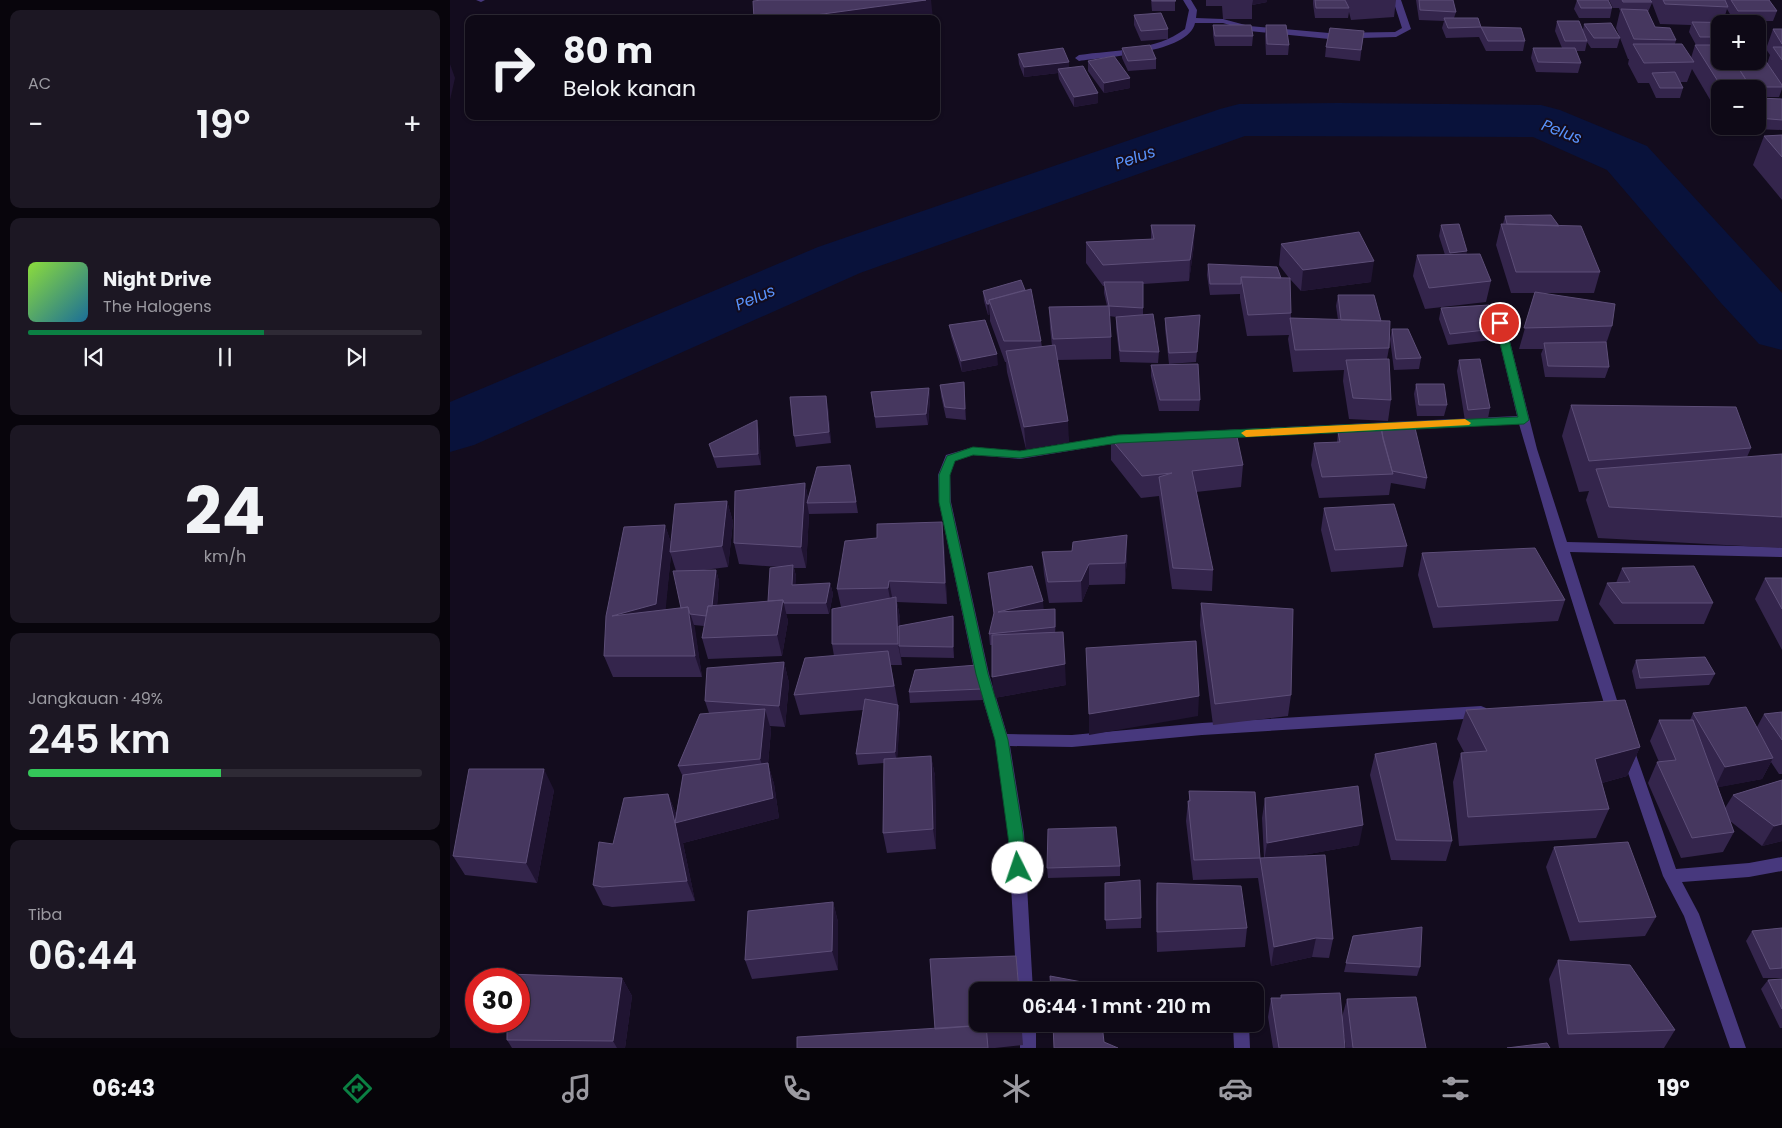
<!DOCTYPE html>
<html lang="id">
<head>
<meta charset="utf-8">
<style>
	body { margin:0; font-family:Poppins,sans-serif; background:#1c1723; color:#f1f3f6; height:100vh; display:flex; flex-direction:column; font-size:19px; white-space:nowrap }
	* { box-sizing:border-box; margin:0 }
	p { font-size:16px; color:#9b9aa1 }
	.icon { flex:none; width:28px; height:28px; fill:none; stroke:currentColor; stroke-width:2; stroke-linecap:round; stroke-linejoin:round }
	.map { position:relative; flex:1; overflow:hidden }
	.sheet { display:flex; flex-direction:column; gap:10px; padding:10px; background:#08050c; width:450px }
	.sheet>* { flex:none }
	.hud { position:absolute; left:15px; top:15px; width:475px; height:105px; border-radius:10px; box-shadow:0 1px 4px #0004,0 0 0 1px #2e2a35; background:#0e0916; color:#f1f3f6; overflow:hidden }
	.fabs { position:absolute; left:1261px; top:15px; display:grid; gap:10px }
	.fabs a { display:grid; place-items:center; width:55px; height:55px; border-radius:10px; background:#0e0916; box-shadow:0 1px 4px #0004,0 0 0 1px #2e2a35; font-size:25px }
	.speed { position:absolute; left:15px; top:968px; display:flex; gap:10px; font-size:25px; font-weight:700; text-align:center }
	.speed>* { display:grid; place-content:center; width:65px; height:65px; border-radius:50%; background:#0e0916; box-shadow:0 1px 4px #0004,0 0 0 1px #2e2a35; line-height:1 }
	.speed .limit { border:8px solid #d22; background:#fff; color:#111 }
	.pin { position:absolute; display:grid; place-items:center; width:42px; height:42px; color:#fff; margin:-21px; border:2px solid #fff; border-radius:50%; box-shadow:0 1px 5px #0007 }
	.me { position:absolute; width:55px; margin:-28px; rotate:356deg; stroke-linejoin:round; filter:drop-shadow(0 0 4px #0008) }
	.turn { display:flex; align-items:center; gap:18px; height:105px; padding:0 15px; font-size:22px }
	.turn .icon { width:65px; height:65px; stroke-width:2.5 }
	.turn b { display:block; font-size:35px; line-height:42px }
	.big { font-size:38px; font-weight:600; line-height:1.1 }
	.sheet .tile { flex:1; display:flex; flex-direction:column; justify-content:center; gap:8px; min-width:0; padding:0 18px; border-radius:10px; background:#1c1723 }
	.sheet .dial { align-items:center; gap:0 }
	.dial b { font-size:65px; line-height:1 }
	.song { display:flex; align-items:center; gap:15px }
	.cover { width:60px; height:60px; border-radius:8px; background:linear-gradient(135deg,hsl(90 70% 55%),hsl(200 70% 35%)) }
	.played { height:5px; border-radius:2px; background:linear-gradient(90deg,#0b8043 60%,#2e2a35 60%) }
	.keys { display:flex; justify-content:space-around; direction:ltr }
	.heat { display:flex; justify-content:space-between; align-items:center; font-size:28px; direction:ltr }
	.charge { height:8px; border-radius:4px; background:linear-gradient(90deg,#34c759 49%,#2e2a35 0) }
	.trip { position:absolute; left:519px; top:982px; width:295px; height:50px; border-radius:10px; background:#0e0916; box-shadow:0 1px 4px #0004,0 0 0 1px #2e2a35; font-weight:600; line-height:50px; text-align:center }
	.dock { display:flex; height:80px; justify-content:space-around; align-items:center; background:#060409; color:#9b9aa1 }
	.dock .icon { width:35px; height:35px }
	.dock .active { color:#0b8043 }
	.dock b { font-size:22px; color:#f1f3f6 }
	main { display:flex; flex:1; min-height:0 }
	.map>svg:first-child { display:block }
</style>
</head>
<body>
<main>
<section class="sheet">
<div class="tile"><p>AC</p>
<div class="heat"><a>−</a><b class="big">19°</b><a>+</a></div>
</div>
<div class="tile">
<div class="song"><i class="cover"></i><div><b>Night Drive</b><p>The Halogens</p></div></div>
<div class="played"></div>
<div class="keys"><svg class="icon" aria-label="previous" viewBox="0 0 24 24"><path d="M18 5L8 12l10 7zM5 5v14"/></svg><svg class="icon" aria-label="pause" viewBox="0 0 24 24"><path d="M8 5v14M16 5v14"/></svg><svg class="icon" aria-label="next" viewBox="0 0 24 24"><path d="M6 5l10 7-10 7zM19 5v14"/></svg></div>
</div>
<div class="tile dial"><b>24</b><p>km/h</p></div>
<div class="tile"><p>Jangkauan · 49%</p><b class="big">245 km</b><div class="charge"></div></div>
<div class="tile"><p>Tiba</p><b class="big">06:44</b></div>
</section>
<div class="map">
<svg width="1332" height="1048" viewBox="0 0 1332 1048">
	<rect width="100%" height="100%" fill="#130c1e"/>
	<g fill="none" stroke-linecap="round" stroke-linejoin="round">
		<path fill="#09123b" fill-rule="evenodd" d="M888 103 1091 105 1110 110 1197 146 1332 293V350L1309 344 1271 303 1157 170 1083 137 795 136 410 273 24 445 0 452V402L368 247 770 109 789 104Z"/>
		<path fill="#47387d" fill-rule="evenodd" d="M26 0H35L31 2Z
			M733 0H741L747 10 746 18 773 19 799 26 879 33 945 32 952 28 943 0H951L961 29 946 37 879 39 799 31 773 23H745C739 53 655 57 629 61L625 58 629 55C664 50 706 51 735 29L739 10Z
			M1046 303 1051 306 1087 449 1117 542 1332 547V557L1120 552 1172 716 1170 720 1165 722 1160 720 1158 716 1105 547 1069 424 668 443 570 459 523 455 505 461 500 475 501 502 539 674 557 734 622 735 752 723 1031 706 1036 708 1038 712 1036 716 1031 718 752 735 622 747 560 746 574 833 583 991H567L558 833 545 740 525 674 489 502 488 475 496 455 523 447 570 451 668 435 1067 416 1041 306Z
			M1177 743 1182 745 1184 749 1226 869 1299 863 1332 857V871L1299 877 1232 882 1249 914 1296 1048H1280L1234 916 1213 876 1170 749 1172 745Z
			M570 1024H586V1048H570Z
			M783 1024H799L800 1048H784Z"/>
	</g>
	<path fill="#34254c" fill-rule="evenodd" d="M701 0H725V11H702Z
		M756 0H817V2L802 5V19H773L772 6H756Z
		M863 0H895L896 1V0H946L944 17 901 20 899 12 898 18H865L863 4Z
		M966 0H1003L1006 12 1004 18 1031 27 1029 37 996 38 992 28 994 21 969 20Z
		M1127 0H1158L1162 8 1160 18H1129L1124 9Z
		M1159 0H1319L1327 11 1323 21H1284L1277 9 1273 22 1270 24V61L1317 64 1320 55 1316 49 1323 29H1332V90V89L1329 97H1308V89H1270V103H1262L1242 69 1237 82H1230L1233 88 1230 98H1206L1199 83H1188L1178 64 1179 59H1178L1170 38 1167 48H1141L1137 42 1135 51H1126L1131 63 1128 73 1086 72 1081 58 1083 48H1112L1105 31 1107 21 1133 30 1134 24 1169 35 1166 28 1170 11 1169 8H1163ZM1202 3 1210 24 1241 25 1239 32 1246 45H1245L1241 58 1225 44 1226 40 1205 27 1198 12Z
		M684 15 718 29V39L691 41 684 25Z
		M763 25 803 36 802 46H765L763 35Z
		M816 25 839 45 838 55H816L815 35Z
		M1031 27 1075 41 1073 51H1036L1029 37Z
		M914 31 910 61 875 57 876 47Z
		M672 48 706 59V69L678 71 672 58Z
		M568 54 619 62V67L648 93V103L624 107 609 79 608 73 574 77 569 64Z
		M638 61 680 78V88L654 93 638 71Z
		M1308 98 1332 100V130L1304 129V126H1308Z
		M1332 135V200L1303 165 1314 136Z
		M1055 216 1109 226 1150 272 1144 293H1090L1162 326 1156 344 1159 367 1155 378 1095 377 1091 354 1093 349H1069L1085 293H1061L1046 245 1051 224H1053Z
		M701 225 744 245 739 281 693 284V315L709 352 708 363 670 362 666 328V317L659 316 661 337V359L607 360 619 442 576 449 557 372 556 362H555L540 321V314L538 315 534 301 533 291 591 341 592 347 602 346 600 328 599 307 657 306 654 293V286H653L636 263V242L701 239Z
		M991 225 1016 254 1041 281 1036 302 975 309 963 276 967 255H995L989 236Z
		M831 244 921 282 851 291 840 279 841 318 888 320 886 306 888 295 939 348 937 359 941 400 938 421 899 419 893 381 894 370 843 372 838 339 839 335 797 336 790 298V294L760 295 757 275 758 264 831 278H839L829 265Z
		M991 308 1044 329 1042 340 998 345 989 319Z
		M750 315 746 362 719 364 715 329V318Z
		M499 325 548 365 512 372 501 336Z
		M942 329 971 358 969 369 944 370 940 339Z
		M1009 360 1040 408 1038 418 1015 421 1007 371Z
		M701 365 750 400 749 411H709L701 376Z
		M514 382 516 420 496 418 491 396 490 385Z
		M966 384 997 405 994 416H967L964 394Z
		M479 388 480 399 478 425 426 428 421 392Z
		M1121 405 1301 448 1297 457 1332 454V548L1148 538 1136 500 1139 491 1129 492 1112 436Z
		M378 407 381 443 346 447 344 436Z
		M932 430 977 478 975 489 941 483 939 495 869 498 861 465 864 443 887 442 888 432H931Z
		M309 431 311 465 267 468 262 454 259 444Z
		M661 439 793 465 791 487 746 492 763 570 762 591 722 589 709 496 691 498 661 460Z
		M400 465 408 513 359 514 356 568H344L346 576 345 585 380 583 383 594 379 614H336L338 621 332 656 258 659 252 638 254 626 244 625 252 677H163L154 656 215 525 221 543 277 501 283 522 278 567 254 570H266L269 581 267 606 318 601 329 567 289 564 284 543 355 483 358 498ZM221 555 226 571 231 608 215 610Z
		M874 508 957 546 953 567 881 572 871 530Z
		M492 522 494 543 497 604 447 602 450 618V626L503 616 504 627V658L451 657 452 665H441L450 716 447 758 481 756 485 776 486 849 437 853 433 833 434 763 408 765 406 754 413 710 350 715 344 695 384 656 382 644 391 607 387 589 427 538Z
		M592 552 677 556 675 584 639 585 632 602 599 603 594 574Z
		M972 553 1115 600 1108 621 983 628 968 575Z
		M1172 568 1263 603 1254 624H1164L1149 604 1157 583H1166Z
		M538 573 593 601V609L606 620 605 633 616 685 544 698 542 645H540L539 634 544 615Z
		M1315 578H1332V650L1305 599Z
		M751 603 841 695 838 716 763 725 750 625Z
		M1186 660 1265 674 1259 685 1186 689 1182 671Z
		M334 662 339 683 335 727 320 726 321 730 318 764 324 784 329 818 233 843 245 901 162 907 153 905 143 885 163 844 218 794 226 814 233 777 228 766 259 713 255 701Z
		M532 689 533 700 460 703 459 692Z
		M1016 710 1190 747 1177 776 1152 783 1159 809 1146 838 1009 846 1003 782 1011 753 1014 752 1007 739Z
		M1332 712V774H1329L1321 762 1312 779 1268 787 1275 808 1283 795 1332 780V841L1312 846 1280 821 1284 832 1273 852 1231 858 1198 783 1207 762H1209L1200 741 1209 720H1240L1243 713 1307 727 1314 714Z
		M925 754 1002 841 996 861 941 860 920 775Z
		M104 790 87 883 15 875 3 856Z
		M739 791 810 858H814L812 818 815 798 909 845 847 856 883 939 879 958 862 957 821 966 808 878 743 880 736 821 738 801H739Z
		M1104 847 1206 917 1195 936 1120 941 1096 867Z
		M670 866V876L598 878 597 868Z
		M655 883 691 918V928L656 929Z
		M707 883 797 928 795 947 707 952 706 902Z
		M383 902 388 922V970L302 979 295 960Z
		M1332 928V978H1313L1296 941 1302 931Z
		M903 936 970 967 967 976 894 972Z
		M566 956 573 1045 545 1048H347L485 1029Z
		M1108 960 1225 1030 1214 1048H1109L1099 979Z
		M172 978 182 996 175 1048H62L57 1040Z
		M1332 979V1028H1330L1311 989 1318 980Z
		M831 995 892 1017 897 999 976 1048H896L893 1029 895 1048H823L818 1017 821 998H831Z"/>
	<path fill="#201432" d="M476 0H481L483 19H336Z
		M801 0H817V2L802 5 803 0Z
		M619 62V72L608 69V73L574 77V67Z
		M0 64 5 78 0 100Z
		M680 78V88L654 93V83Z
		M648 93V103L624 107V97Z
		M745 225 744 245 739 281 740 260Z
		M1017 251 1015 262 998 264 1000 253Z
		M924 261 921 282 851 291 853 270Z
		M537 304H539L540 314 538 315Z
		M547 354 548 365 512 372 511 361Z
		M514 382 515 393 516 420 515 409Z
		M479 388 480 399 478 425 476 414Z
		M376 396 378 407 381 443 379 432Z
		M307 420 309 431 311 465 308 454Z
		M618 421 619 442 576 449 574 427Z
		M355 483 359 503H357L359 514 356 568 351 547Z
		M277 501 283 522 278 567 272 546Z
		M492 522 494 543 497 604 495 583Z
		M215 525 222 546 220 552 221 555 214 626 162 616Z
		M677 535V556L675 584V563Z
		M639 564V585L632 602 631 581Z
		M343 565 346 576 345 596 342 585Z
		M266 570 269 581 265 628 261 617Z
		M439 581 443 602 442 609 438 588Z
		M380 583 383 594 379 614 376 603Z
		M446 597 450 618 451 646H449L452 665 448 644Z
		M333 600 338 621 332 656 327 635Z
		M593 601 594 612H548Z
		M238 607 245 628 252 677 245 656Z
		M605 609 606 620 605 638Z
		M503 616 504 627V658L503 647Z
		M334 662 339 683 335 727 329 706Z
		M615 664 616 685 544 698 542 677Z
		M749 696 748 716 639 735V714Z
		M448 705 450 716 447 763 445 752Z
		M315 709 321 730 318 764 324 784 329 818 233 843 245 901 237 881 218 794 226 814 317 779 310 759Z
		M1190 747 1177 776 1133 788 1145 759Z
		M481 756 485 776 486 849 483 829Z
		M1323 758 1312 779 1265 788 1275 767Z
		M94 769 104 790 87 883 76 863Z
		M1332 824V841L1312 846 1324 826Z
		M913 825 909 845 814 862 817 843Z
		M383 902 388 922V970L382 951Z
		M866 938 862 957 821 966 824 947Z
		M172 978 182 996 175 1048H167L163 1041Z"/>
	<path fill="#46375f" stroke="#5d4e78" d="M312 0H476L336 19H304L303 1Z
		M702 0H725L726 1H702Z
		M865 0H895L899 8H866Z
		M969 0H1003L1006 12 970 10Z
		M1127 0H1158L1162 8H1131Z
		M1172 0H1200L1202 2H1173Z
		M1213 0H1275L1278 7 1215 4Z
		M1281 0H1319L1327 11H1288Z
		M1171 9 1197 10 1205 27 1220 28 1226 40 1184 39Z
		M711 13 718 29 691 31 684 15Z
		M994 18H1028L1031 27 998 28Z
		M1107 21H1129L1137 41H1115Z
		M1242 22 1299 23 1300 24H1270V37H1250Z
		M1161 23 1170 38H1144L1134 24Z
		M763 25H801L803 36H765Z
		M816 25H836L839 45 817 44Z
		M1031 27 1071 28 1075 41H1038Z
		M880 28 914 31 911 50 876 47Z
		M1323 29H1332V44Z
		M1266 40H1270V45H1268Z
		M1183 44H1232L1244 62 1194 63Z
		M700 45 706 59 678 61 672 48Z
		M1245 45H1270V61H1284L1298 83H1269Z
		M1323 47H1332V60Z
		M613 48 619 62 574 67 568 54Z
		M1083 48H1125L1131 63 1088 62Z
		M664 56 680 78 654 83 638 61Z
		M1315 60 1332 85V87H1299L1297 85 1298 83 1284 61H1308Z
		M633 66 648 93 624 97 608 69Z
		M1225 72 1233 88H1210L1202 73Z
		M1308 98 1332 99V120L1308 118Z
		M1332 135V157L1314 136Z
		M1101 215 1109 226 1057 224 1055 216Z
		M1009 224 1017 251 1000 253 991 225Z
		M1051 224 1131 226 1150 272H1066Z
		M701 225H745L740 260 653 265 636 242 704 239Z
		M909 232 924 261 853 270 831 244Z
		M1030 254 1041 281 979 288 967 255Z
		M758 264 827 267 831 278 791 277V284H760Z
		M791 277 840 278 841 313 798 315Z
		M571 280 575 290 539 300V304H537L533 291Z
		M654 282H693V308L659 306Z
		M581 289 591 341H554L539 300Z
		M1085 292 1165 304 1162 326 1074 328Z
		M888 295H924L931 321 891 320Z
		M1039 305 1044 329 1000 334 991 308Z
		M659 306 661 337 603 339 599 307Z
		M703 314 709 352 670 351 666 317Z
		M750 315 747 352 719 353 715 318Z
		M840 318 940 321 939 348 845 350Z
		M535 320 547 354 511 361 499 325Z
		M942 329H958L971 358 946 359Z
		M1156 342 1159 367 1098 366 1094 343Z
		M605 345 618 421 574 427 556 351Z
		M939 359 941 400 903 398 896 360Z
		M1030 359 1040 408 1018 410 1009 360Z
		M748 364 750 400H710L701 365Z
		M514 382 515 409 495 407 490 385Z
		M966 384H994L997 405H969Z
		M479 388 476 414 425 417 421 392Z
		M376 396 379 432 344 436 340 397Z
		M1121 405 1286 407 1301 448 1139 461Z
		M307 420 308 454 264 457 259 444Z
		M965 428 977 478 942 471 933 439 932 430Z
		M931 430 943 474 872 477 864 443 890 442 888 432Z
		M787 437 793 465 742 471 763 570 723 568 709 477 722 473 692 476 661 439Z
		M1332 454V517L1159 507 1146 469Z
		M400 465 406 502 357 503 367 467Z
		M355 483 351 547 284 543 285 491Z
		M277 501 272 546 220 552 225 504Z
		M944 504 957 546 885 550 874 508Z
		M492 522 495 583 439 581 438 588 387 589 395 541 427 538V524Z
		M215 525 206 604 162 616 238 607 245 656H154L156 616 174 527Z
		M677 535 675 563 639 564 631 581 598 582 592 552 622 551 623 542Z
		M1085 548 1115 600 988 607 972 553Z
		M343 565 342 585 380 583 376 603H334L333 600 318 601 320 568Z
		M582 566 593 601 548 612 605 609V627L539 634 544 613 538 573Z
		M1244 566 1263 603H1172L1157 583 1180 582 1172 568Z
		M266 570 262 606H258L256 616 240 614 238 607 231 608 223 571Z
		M1315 578H1332V609Z
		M446 597 448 644H382V609Z
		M333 600 327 635 252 638 258 606Z
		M751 603 843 609 841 695 765 704Z
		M503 616V647L449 646V626Z
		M613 632 615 664 542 677V635Z
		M746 641 749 696 639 714 636 648Z
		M438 651 444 686 344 695 355 658Z
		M1255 657 1265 674 1190 678 1186 660Z
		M334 662 329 706 255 701 257 668Z
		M527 665 532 689 459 692 465 670Z
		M415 699 448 705 445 752 406 754Z
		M1175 700 1190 747 1145 759 1159 809 1018 817 1011 753 1037 751 1016 710Z
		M1296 707 1323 758 1275 767 1243 713Z
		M315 709 310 759 228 766 250 714Z
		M1332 712V740L1314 714Z
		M1209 720H1243L1284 832 1242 838 1207 762 1226 760Z
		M986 743 1002 841 946 840 925 754Z
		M481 756 483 829 433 833 434 759Z
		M318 763 323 798 225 823 237 881 152 887 143 885 149 842 163 844 174 798 218 794 225 823 233 775Z
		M19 769H94L76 863 3 856Z
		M1332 780V824L1324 826 1283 795Z
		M908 786 913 825 817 843 815 798Z
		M739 791 805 792 810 858 744 860 738 801H740Z
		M666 827 670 866 597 868 598 829Z
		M1178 842 1206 917 1129 922 1104 847Z
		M875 855 883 939 866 938 824 947 810 858Z
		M690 880 691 918 655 920V883Z
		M707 883 791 886 797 928 707 932Z
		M383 902 382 951 295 960 298 911Z
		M972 927 970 967 896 963 903 936Z
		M1332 928V968L1320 969 1302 931Z
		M566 956 569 991H528V1024H571V1027L537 1030 536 1025 485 1029 480 959Z
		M1108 960 1180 965 1225 1030 1118 1034Z
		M58 974 172 978 163 1041 57 1040V1021H69V979H58Z
		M600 976 648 985V991H601Z
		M1332 979V1009L1318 980Z
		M890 993 895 1048H829L821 998H831V995Z
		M966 997 976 1048H903L897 999Z
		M603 1024H652L654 1042 668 1048H604Z
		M536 1025 538 1048H347V1037Z
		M1097 1043 1100 1048H1057Z"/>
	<path fill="#0b8043" stroke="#07532c" d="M1050 320 1055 323 1079 420 1074 424 668 443 570 458 523 455 505 461 500 475V502L538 674 558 740 573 834 575 868 573 873 568 875 563 873 545 740 526 674 489 502V475L497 456 523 447 570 451 668 435 1068 417 1045 323Z"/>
	<path fill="#f59e0b" d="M1015 419 1021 423 1019 425 796 437 791 433 796 430Z"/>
	<g text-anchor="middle" stroke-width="4" stroke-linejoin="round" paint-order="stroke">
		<g font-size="16" font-style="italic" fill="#5993fd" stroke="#130c1e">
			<text transform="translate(1112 131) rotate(21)" y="6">Pelus</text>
			<text transform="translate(685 157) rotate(-19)" y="6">Pelus</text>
			<text transform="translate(305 297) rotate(-23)" y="6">Pelus</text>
		</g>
	</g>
</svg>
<div class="fabs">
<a>+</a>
<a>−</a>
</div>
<div class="speed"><div class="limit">30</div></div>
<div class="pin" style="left:1050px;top:323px;background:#d93025"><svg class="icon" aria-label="arrive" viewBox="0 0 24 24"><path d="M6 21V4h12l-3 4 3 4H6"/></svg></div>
<svg class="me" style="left:568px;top:868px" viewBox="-20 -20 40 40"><circle r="19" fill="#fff"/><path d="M0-13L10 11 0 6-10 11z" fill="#0b8043"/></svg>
<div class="trip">06:44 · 1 mnt · 210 m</div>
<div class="hud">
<div class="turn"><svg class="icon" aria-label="right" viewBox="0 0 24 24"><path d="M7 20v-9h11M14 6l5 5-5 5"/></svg><div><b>80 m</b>Belok kanan</div></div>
</div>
</div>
</main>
<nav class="dock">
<b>06:43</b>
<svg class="icon active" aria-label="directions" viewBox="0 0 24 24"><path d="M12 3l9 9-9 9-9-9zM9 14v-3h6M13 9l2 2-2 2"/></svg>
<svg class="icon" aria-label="music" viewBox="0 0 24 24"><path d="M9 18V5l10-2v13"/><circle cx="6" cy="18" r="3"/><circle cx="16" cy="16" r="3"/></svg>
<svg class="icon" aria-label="phone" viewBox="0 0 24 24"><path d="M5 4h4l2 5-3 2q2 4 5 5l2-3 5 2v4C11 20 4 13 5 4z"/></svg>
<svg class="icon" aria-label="climate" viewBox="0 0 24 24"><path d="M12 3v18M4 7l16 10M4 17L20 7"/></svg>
<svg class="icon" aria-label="car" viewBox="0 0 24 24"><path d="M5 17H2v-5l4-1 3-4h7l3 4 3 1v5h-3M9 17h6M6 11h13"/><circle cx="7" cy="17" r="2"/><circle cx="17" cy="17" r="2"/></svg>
<svg class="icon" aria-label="filters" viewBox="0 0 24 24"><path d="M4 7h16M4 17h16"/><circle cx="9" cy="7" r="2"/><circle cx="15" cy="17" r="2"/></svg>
<b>19°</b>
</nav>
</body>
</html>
